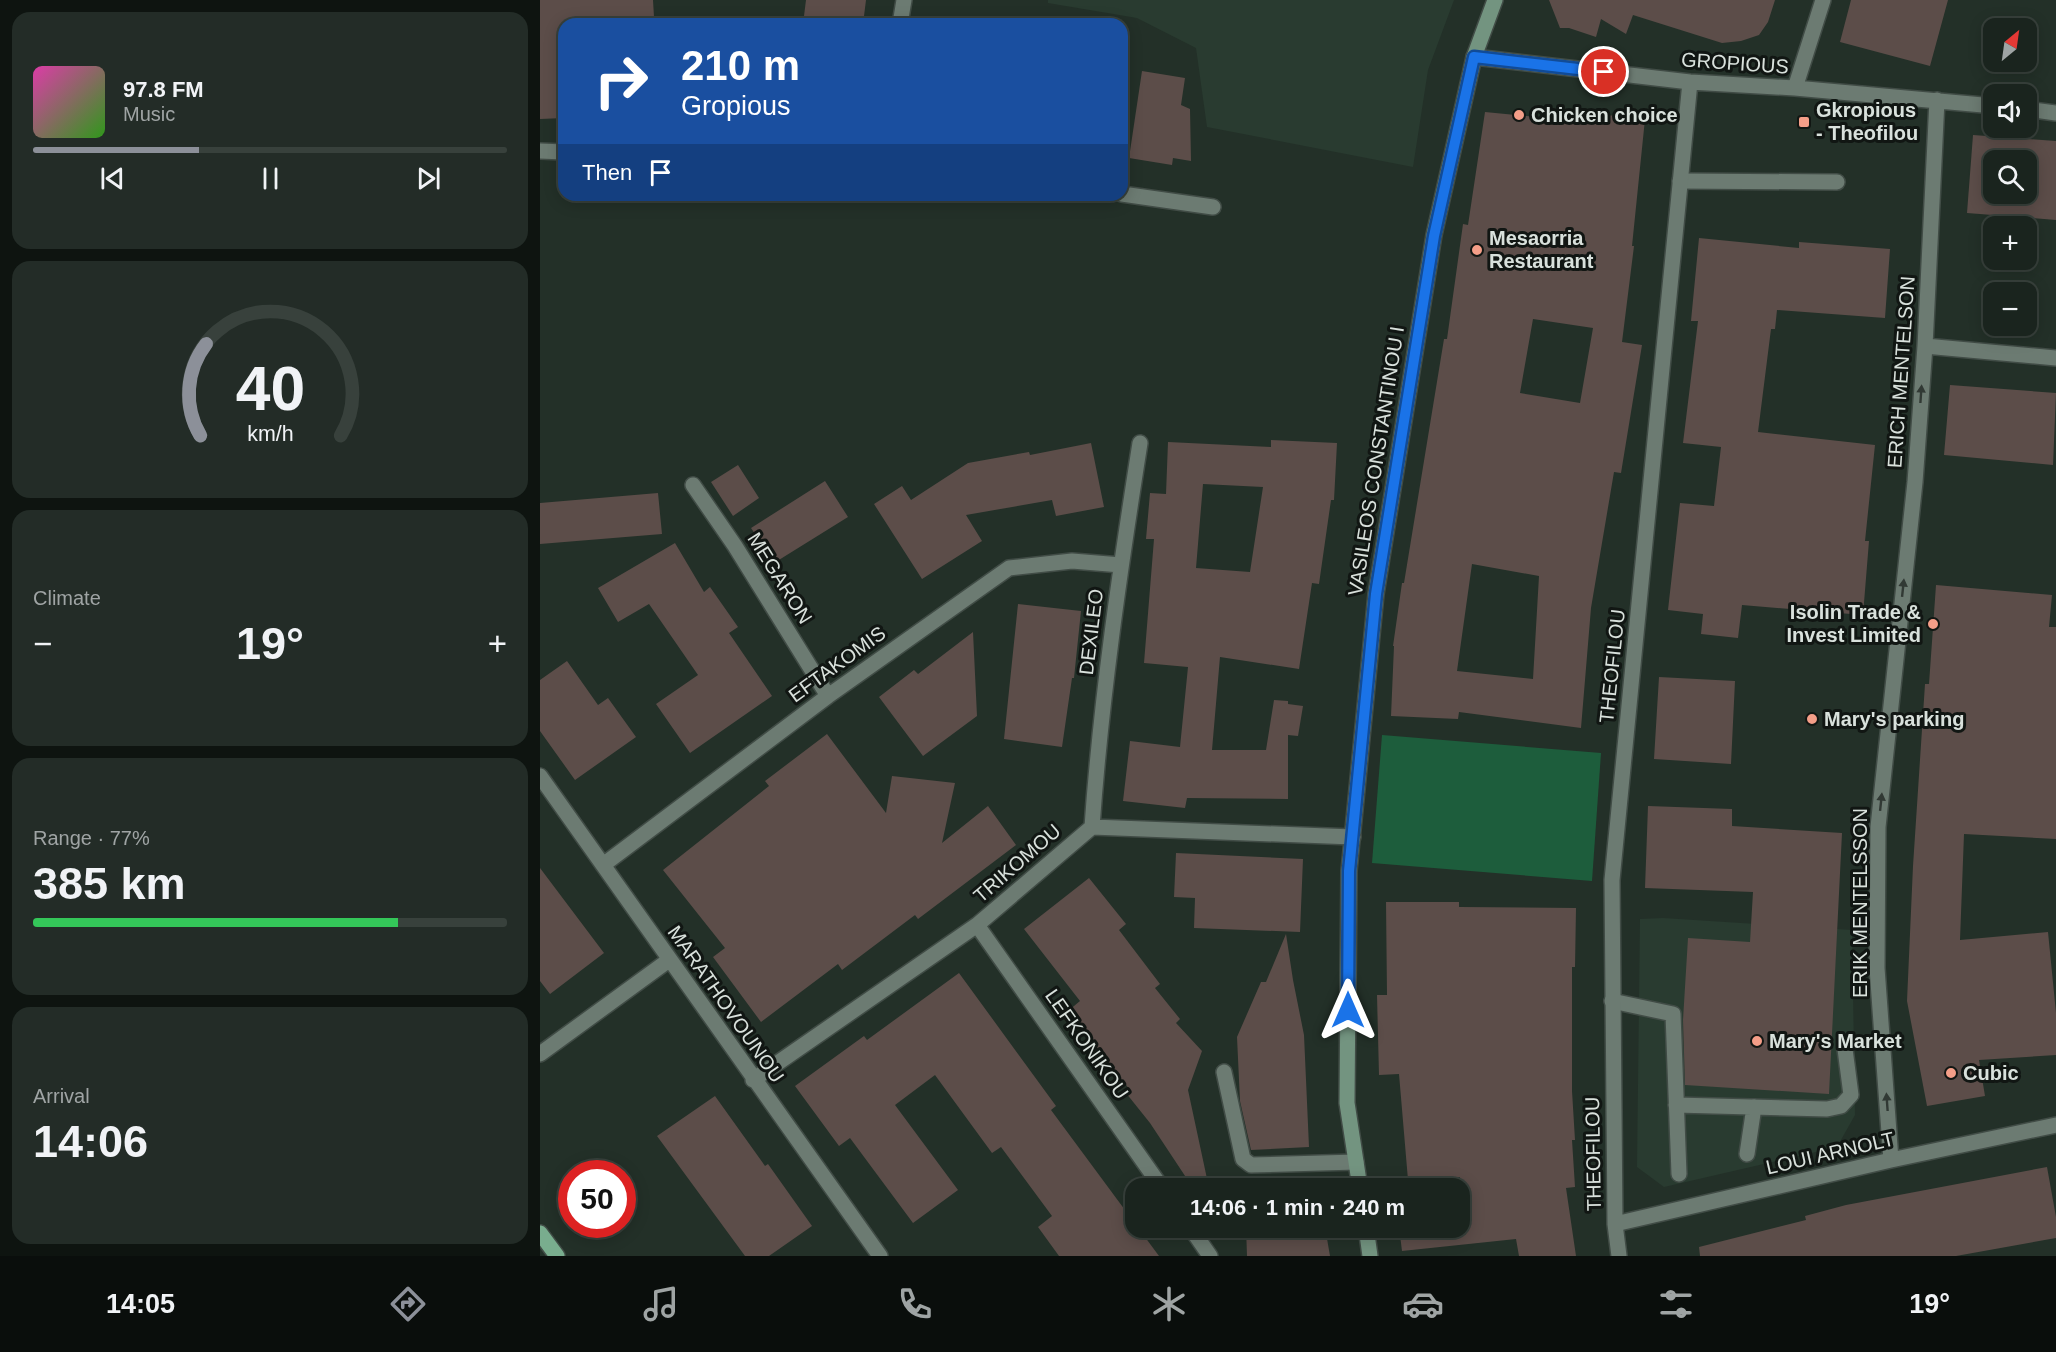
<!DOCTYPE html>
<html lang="en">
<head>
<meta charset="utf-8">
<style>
	body { margin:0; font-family:Helvetica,sans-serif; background:#232c27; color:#f1f3f6; height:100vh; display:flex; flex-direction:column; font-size:22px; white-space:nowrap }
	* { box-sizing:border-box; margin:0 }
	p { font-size:20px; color:#9fa4a4 }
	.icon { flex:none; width:33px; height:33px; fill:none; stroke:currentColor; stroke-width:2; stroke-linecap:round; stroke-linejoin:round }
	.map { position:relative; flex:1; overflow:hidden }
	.panel { display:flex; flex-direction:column; gap:12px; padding:12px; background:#0e1410; width:540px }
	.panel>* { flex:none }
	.banner { position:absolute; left:18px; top:18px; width:570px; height:183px; border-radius:18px; box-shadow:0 3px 15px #0003,0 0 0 2px #38413c; background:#1a4fa0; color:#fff; overflow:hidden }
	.needle { width:39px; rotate:29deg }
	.controls { position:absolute; left:1443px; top:18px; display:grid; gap:12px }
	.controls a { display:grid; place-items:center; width:54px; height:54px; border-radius:12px; background:#1a241e; box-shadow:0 3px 15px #0003,0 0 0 2px #38413c; font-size:30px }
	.speed { position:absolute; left:18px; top:1160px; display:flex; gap:12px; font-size:30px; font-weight:700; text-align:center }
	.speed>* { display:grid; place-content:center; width:78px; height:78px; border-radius:50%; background:#1a241e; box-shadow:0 3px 15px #0003,0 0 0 2px #38413c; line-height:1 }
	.speed .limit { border:9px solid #d22; background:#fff; color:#111 }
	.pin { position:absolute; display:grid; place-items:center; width:51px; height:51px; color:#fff; margin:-26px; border:3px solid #fff; border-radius:50%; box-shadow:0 2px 6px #0007 }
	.me { position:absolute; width:66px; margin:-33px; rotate:0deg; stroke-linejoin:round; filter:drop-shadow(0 0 4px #0008) }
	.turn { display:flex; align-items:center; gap:21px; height:126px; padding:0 24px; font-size:27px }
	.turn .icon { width:78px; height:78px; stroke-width:2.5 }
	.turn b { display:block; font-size:42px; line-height:51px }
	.then { display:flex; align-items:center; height:57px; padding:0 24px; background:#0003; gap:12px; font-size:22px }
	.big { font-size:45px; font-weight:600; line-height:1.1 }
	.panel .tile { flex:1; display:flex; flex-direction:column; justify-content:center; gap:9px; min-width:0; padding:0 21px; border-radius:18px; background:#232c27 }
	.panel .dial { align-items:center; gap:0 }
	.dial svg { height:156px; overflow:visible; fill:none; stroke:#38413c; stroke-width:7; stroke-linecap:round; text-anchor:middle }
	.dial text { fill:#f1f3f6; stroke:none }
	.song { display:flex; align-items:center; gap:18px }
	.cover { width:72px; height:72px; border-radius:9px; background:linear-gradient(135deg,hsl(320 70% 55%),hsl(110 70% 35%)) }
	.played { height:6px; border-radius:3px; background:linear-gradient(90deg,#8c9099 35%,#38413c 35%) }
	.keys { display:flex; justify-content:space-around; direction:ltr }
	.heat { display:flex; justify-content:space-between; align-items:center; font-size:33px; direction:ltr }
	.charge { height:9px; border-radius:4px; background:linear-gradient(90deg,#34c759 77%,#38413c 0) }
	.trip { position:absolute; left:585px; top:1178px; width:345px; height:60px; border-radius:18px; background:#1a241e; box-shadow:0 3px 15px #0003,0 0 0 2px #38413c; font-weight:600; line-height:60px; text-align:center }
	.menu { display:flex; height:96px; justify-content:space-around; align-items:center; background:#0a0e0c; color:#9fa4a4 }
	.menu .icon { width:42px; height:42px }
	.menu .active { color:#8c9099 }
	.menu b { font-size:27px; color:#f1f3f6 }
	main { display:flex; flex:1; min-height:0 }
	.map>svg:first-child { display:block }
</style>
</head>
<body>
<main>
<section class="panel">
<div class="tile">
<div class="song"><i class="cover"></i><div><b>97.8 FM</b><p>Music</p></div></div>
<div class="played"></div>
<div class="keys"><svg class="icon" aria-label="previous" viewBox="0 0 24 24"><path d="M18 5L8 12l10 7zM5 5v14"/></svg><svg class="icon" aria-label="pause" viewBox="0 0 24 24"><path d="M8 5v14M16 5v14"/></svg><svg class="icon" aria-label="next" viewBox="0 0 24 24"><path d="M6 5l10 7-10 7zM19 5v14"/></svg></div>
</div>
<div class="tile dial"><svg viewBox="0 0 100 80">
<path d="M14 69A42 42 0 1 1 86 69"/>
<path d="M14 69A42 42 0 0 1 17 22" stroke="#8c9099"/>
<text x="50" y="56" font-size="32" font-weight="700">40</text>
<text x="50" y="72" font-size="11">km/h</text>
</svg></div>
<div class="tile"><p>Climate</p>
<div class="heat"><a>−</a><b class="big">19°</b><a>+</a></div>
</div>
<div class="tile"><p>Range · 77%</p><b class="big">385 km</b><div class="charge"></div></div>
<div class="tile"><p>Arrival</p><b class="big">14:06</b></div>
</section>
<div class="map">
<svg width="1516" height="1256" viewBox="0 0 1516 1256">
	<rect width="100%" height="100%" fill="#233028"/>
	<path fill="#293b30" d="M508 0H914L888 70 873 167 667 127 656 48 597 18 508 3Z
		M1123 918 1312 930 1315 1115 1297 1147 1124 1187 1097 1167 1100 919Z"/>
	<path fill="#1d5d3c" d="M842 735 1061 753 1052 881 832 863Z"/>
	<path fill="#5c4d49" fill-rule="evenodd" d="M0 0H113L114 17 46 24H24V118L0 119Z
		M266 0H326L323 24H263Z
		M1009 0H1235L1228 22 1219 35 1201 41 1182 43 1093 15 1086 34 1061 19 1056 37 1029 28H1020Z
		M1311 0H1408L1390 66 1300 42Z
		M602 71 645 78 641 105 650 109 651 161 633 158 632 165 589 158Z
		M945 112 1037 121 1038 112 1105 119 1092 246H1094L1082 342 1102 345 1081 473 1074 472 1051 608 1041 728 919 712 918 719 851 716 854 646H853L862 583H864L904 339H907L923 224 928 225ZM993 319 1053 328 1040 403 980 393ZM932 564 999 576 993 679 917 671Z
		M1433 135 1516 141V220L1427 213ZM1454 160H1486V194H1454Z
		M1159 238 1259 248V242L1350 249 1345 318 1237 310 1235 329H1231L1218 432 1335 445 1325 541H1329L1323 615 1202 605 1198 638 1161 634 1163 614 1128 610 1140 503 1174 506 1181 447 1143 443 1158 321H1151Z
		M1410 385 1516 393 1513 465 1404 455Z
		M731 440 797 443 794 500H791L779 584 772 583 759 669 680 657 672 750H726L734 700 748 701V704L763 706 758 736 748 735V799L647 798 645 808 583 801 590 741 640 747 648 667 604 663 614 539H606L610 493 626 494 628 442 731 447ZM663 484 723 487 710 572 656 568Z
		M551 443 564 507 516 516 512 500 426 515 442 541 382 579 334 504 362 486 371 500 428 463 489 452 490 455Z
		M198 465 219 498 193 516 171 482Z
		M285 481 308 517 234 563 211 528Z
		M118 493 122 534 0 544V503Z
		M135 543 164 592 170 587 198 627 189 633 232 696 150 753 116 704 158 675 109 604 78 622 58 588Z
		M1396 585 1512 595 1509 627H1516V839L1424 834 1420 940 1508 932 1516 1013V1055L1439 1060 1445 1096 1387 1106 1367 1001 1373 866 1385 684H1389Z
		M478 604 541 611 534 678H532L522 747 464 739Z
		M433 632 437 716 383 756 339 697 374 670 378 674Z
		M27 661 58 705 68 698 96 737 35 780 0 731V680Z
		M1119 677 1195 681 1191 764 1114 759Z
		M287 734 346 813 352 776 415 783 402 843 448 806 476 845 378 919 375 915 302 970 298 964 221 1022 173 957 185 948 123 870 229 786 225 781Z
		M1108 806 1192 809V826L1302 833 1289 1094 1145 1085 1143 1020 1148 938 1210 942 1213 892 1105 888Z
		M636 853 763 859 760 932 654 928 655 898 634 897Z
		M0 868 64 953 10 994 0 981Z
		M549 878 586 924 579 930 620 984 615 988 640 1019 636 1023 662 1051 648 1090 669 1188H653L610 1123 586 1093 590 1090 528 1011 540 1001 484 929Z
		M846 902H919V907L1036 908 1035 967H1032V1091L1035 1140H1032L1035 1187 1026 1188 1036 1256H979L976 1239 862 1251 859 1227H920V1177L868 1180 859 1074 839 1075 837 995H847Z
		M746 934 753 980 764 1035 769 1147 711 1150 700 1101 697 1037 721 982H726Z
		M419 973 516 1106 511 1110 619 1256H519L498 1227 512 1216 461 1147 452 1153 395 1075 355 1105 418 1190 373 1223 310 1138 299 1146 255 1086 324 1036 327 1040Z
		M175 1096 225 1166 228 1164 272 1226 229 1256H205L117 1136Z
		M1507 1167 1516 1217V1238L1416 1256H1160L1159 1247 1266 1220 1265 1216 1306 1205Z
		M706 1227H785L790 1256H707Z"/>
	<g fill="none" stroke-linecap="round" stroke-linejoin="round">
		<g stroke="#414c46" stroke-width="18">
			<path id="service" d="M1140 181 1297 182
				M1072 1001 1133 1014 1139 1174
				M1136 1105 1287 1109 1301 1106 1311 1095 1305 1049
				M1207 1154 1214 1107"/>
		</g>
		<g stroke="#414c46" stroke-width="18">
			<path id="minor" d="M360 24 364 0
				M934 57 1150 82 1255 88 1454 106
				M1255 88 1283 0
				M1486 109 1516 113
				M0 151 24 152
				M582 194 673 207
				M1385 346 1516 358
				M153 485 195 546 288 696
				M0 776 340 1256
				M552 827C561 698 580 570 600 443
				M63 865 288 696 469 568 532 561 581 565
				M437 925 622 1188
				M0 1054 129 960
				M684 1072 703 1159 711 1165 816 1162
				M213 1080 437 925 552 827 813 837
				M1351 1160 1337 968 1338 827 1375 482 1385 346 1397 100
				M1075 1224 1351 1160 1516 1125
				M650 1227 670 1256
				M1079 1256 1075 1224 1072 880 1150 82"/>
		</g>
		<g stroke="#414c46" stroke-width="18">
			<path id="secondary" d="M820 1188 807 1103 809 871 836 594 894 235 934 57 955 0
				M826 1227 830 1256"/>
		</g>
		<g stroke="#414c46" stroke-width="18">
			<path id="primary" d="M0 1233 17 1256"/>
		</g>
		<use href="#service" stroke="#6c7b72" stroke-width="15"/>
		<use href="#minor" stroke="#6c7b72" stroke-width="15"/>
		<use href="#secondary" stroke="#739480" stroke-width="15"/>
		<use href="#primary" stroke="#79ad8e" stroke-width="15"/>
	</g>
	<defs><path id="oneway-solid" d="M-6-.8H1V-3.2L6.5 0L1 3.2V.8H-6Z" transform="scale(1.5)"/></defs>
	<g fill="#313934">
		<use href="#oneway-solid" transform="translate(1381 394) rotate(-86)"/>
		<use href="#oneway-solid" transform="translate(1363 588) rotate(-84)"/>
		<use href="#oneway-solid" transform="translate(1341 802) rotate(-84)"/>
		<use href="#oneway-solid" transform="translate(1347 1102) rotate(-94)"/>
	</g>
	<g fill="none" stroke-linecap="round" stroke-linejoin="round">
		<g stroke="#114b97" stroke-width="15">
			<path id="route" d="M808 1010 809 871 836 594 894 236 934 57 1064 72"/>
		</g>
		<use href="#route" stroke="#1a73e8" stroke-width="10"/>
	</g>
	<g fill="#f49e88" stroke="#111613" stroke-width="2">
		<circle cx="979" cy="115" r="6"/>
		<rect x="1258" y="116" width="12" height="12" rx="3"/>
		<circle cx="937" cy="250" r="6"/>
		<circle cx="1393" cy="624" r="6"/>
		<circle cx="1272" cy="719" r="6"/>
		<circle cx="1217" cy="1041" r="6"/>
		<circle cx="1411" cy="1073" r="6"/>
	</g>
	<g text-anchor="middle" stroke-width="6" stroke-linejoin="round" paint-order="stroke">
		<g font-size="20" fill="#d9e1dc" stroke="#111613">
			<text transform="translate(1195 63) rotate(4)" y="7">GROPIOUS</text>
			<text transform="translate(1361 372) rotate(-86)" y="7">ERICH MENTELSON</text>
			<text transform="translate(836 461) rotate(-81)" y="7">VASILEOS CONSTANTINOU I</text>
			<text transform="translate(240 578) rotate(58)" y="7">MEGARON</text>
			<text transform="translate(551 632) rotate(-83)" y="7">DEXILEO</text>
			<text transform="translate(297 664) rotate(-36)" y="7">EFTAKOMIS</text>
			<text transform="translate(1072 666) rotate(-84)" y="7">THEOFILOU</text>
			<text transform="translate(477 863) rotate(-41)" y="7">TRIKOMOU</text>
			<text transform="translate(1320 903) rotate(-90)" y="7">ERIK MENTELSSON</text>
			<text transform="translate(186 1004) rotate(55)" y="7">MARATHOVOUNOU</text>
			<text transform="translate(547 1044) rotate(55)" y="7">LEFKONIKOU</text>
			<text transform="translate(1290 1153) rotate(-13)" y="7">LOUI ARNOLT</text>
			<text transform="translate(1053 1154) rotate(-91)" y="7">THEOFILOU</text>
		</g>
		<g font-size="20" font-weight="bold" fill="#d9e1dc" stroke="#111613" text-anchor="start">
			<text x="1276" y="117">Gkropious<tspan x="1276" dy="23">- Theofilou</tspan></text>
			<text x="991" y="122">Chicken choice</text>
			<text x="949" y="245">Mesaorria<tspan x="949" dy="23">Restaurant</tspan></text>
			<text x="1381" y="619" text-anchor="end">Isolin Trade &amp;<tspan x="1381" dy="23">Invest Limited</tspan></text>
			<text x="1284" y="726">Mary's parking</text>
			<text x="1229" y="1048">Mary's Market</text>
			<text x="1423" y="1080">Cubic</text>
		</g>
	</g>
</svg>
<div class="controls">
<a><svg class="needle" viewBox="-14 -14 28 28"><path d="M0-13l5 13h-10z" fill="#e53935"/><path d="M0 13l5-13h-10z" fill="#9fa4a4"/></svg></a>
<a><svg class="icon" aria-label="sound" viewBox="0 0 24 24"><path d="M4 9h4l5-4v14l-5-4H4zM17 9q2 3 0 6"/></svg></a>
<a><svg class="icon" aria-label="search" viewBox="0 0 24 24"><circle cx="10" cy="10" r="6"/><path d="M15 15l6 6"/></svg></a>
<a>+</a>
<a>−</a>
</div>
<div class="speed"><div class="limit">50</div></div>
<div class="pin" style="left:1064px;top:72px;background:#d93025"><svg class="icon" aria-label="arrive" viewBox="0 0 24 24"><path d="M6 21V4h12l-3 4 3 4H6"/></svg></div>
<svg class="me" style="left:808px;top:1010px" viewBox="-20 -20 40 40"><path d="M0-17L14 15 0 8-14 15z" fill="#1a73e8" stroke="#fff" stroke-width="4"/></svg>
<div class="trip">14:06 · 1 min · 240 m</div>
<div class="banner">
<div class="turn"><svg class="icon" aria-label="right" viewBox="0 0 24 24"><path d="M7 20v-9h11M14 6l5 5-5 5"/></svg><div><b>210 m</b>Gropious</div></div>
<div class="then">Then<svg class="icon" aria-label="arrive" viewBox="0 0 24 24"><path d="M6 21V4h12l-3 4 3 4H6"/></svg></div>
</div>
</div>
</main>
<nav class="menu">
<b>14:05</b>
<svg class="icon active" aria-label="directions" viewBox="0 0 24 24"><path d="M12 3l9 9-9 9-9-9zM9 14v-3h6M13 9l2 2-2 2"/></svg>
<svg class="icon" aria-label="music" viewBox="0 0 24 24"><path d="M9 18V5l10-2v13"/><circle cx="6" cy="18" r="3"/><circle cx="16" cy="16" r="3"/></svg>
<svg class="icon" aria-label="phone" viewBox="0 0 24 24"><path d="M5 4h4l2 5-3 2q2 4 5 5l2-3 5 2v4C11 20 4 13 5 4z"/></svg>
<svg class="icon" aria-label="climate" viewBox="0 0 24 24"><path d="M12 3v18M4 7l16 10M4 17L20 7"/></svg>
<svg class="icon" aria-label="car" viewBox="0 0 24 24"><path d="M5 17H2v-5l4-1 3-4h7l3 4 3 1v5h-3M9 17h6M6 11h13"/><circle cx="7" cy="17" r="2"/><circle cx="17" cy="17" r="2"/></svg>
<svg class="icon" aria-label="filters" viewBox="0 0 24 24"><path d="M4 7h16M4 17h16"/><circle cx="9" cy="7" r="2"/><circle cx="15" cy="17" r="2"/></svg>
<b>19°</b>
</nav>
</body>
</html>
